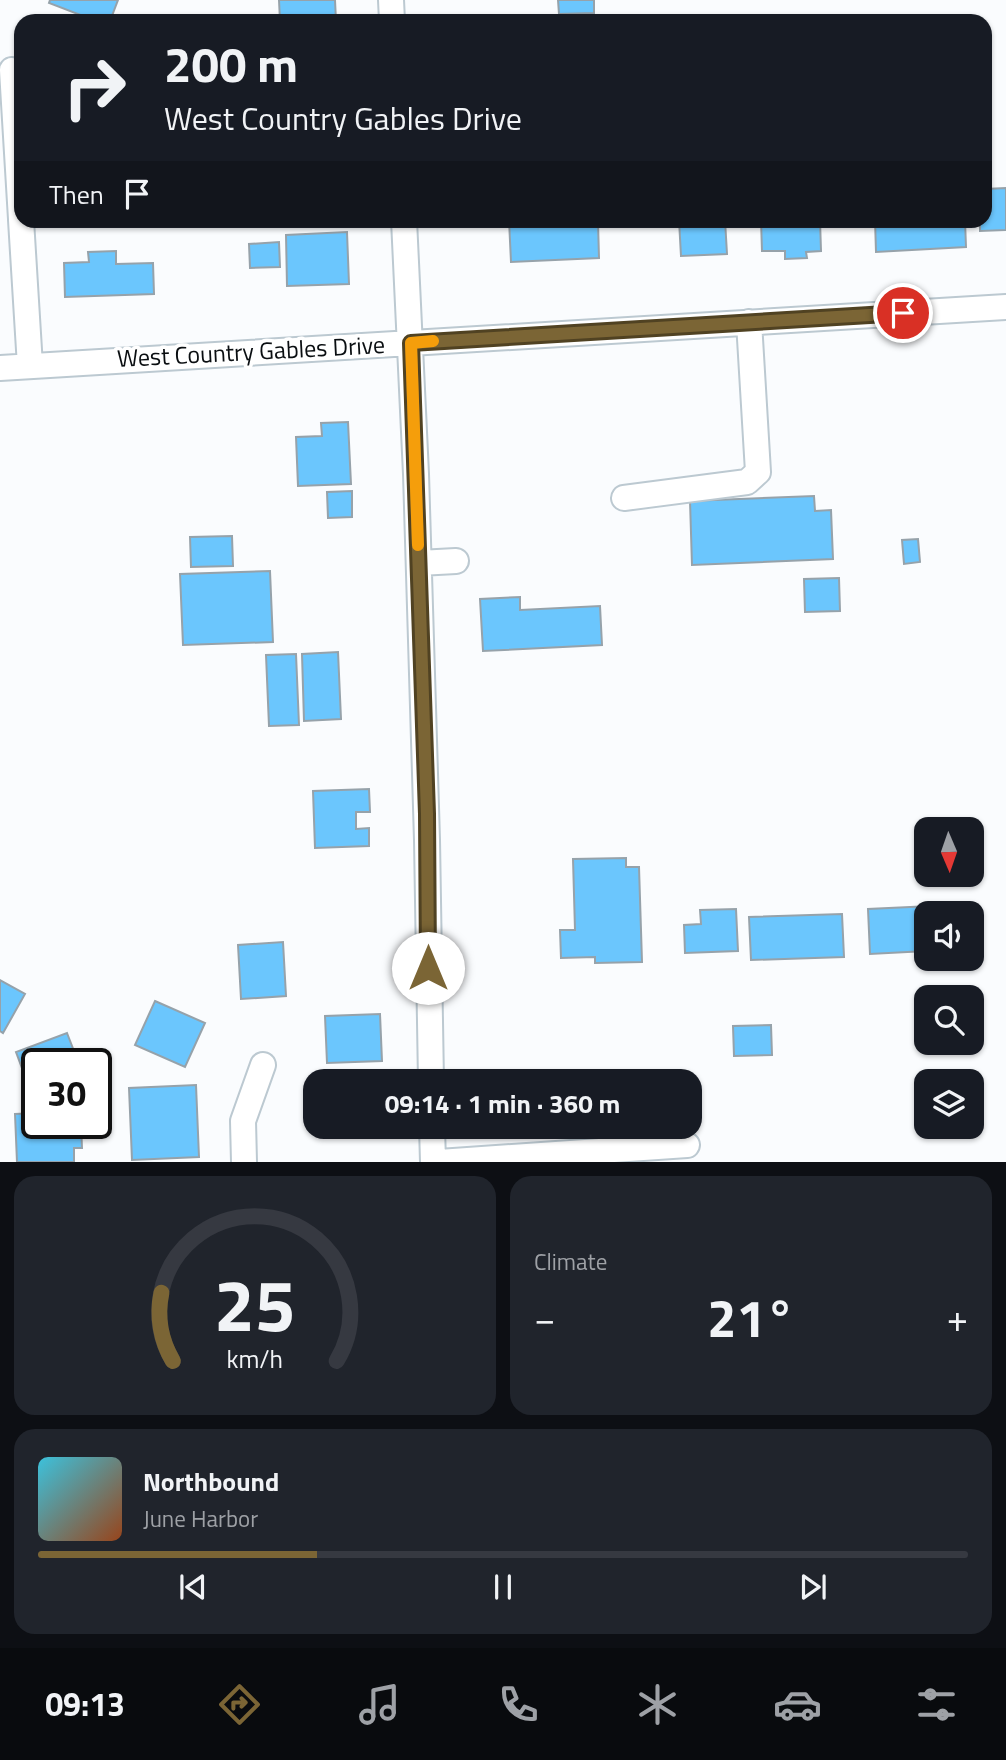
<!DOCTYPE html>
<html lang="en">
<head>
<meta charset="utf-8">
<style>
	body { margin:0; font-family:"Titillium Web",sans-serif; background:#20242c; color:#f1f3f6; height:100vh; display:flex; flex-direction:column; font-size:26px; white-space:nowrap }
	* { box-sizing:border-box; margin:0 }
	p { font-size:23px; color:#9ea1a6 }
	.icon { flex:none; width:38px; height:38px; fill:none; stroke:currentColor; stroke-width:2; stroke-linecap:round; stroke-linejoin:round }
	.map { position:relative; height:1162px; overflow:hidden }
	.drawer { display:flex; flex-direction:column; gap:14px; padding:14px; background:#0d0f14; flex:1 }
	.drawer>* { flex:none }
	.hud { position:absolute; left:14px; top:14px; width:978px; height:214px; border-radius:21px; box-shadow:0 2px 5px #0004; background:#171b24; color:#f1f3f6; overflow:hidden }
	.needle { width:46px; rotate:178deg }
	.controls { position:absolute; left:914px; top:817px; display:grid; gap:14px }
	.controls a { display:grid; place-items:center; width:70px; height:70px; border-radius:14px; background:#171b24; box-shadow:0 2px 5px #0004; font-size:35px }
	.speed { position:absolute; left:21px; top:1048px; display:flex; gap:14px; font-size:35px; font-weight:700; text-align:center }
	.speed>* { display:grid; place-content:center; width:91px; height:91px; border-radius:50%; background:#171b24; box-shadow:0 2px 5px #0004; line-height:1 }
	.speed .limit { border:4px solid #111; border-radius:10px; background:#fff; color:#111 }
	.pin { position:absolute; display:grid; place-items:center; width:60px; height:60px; color:#fff; margin:-30px; border:4px solid #fff; border-radius:50%; box-shadow:0 2px 7px #0007 }
	.me { position:absolute; width:77px; margin:-38px; rotate:0deg; stroke-linejoin:round; filter:drop-shadow(0 0 5px #0008) }
	.turn { display:flex; align-items:center; gap:24px; height:147px; padding:0 35px; font-size:32px }
	.turn .icon { width:91px; height:91px; stroke-width:2.5 }
	.turn b { display:block; font-size:49px; line-height:60px }
	.then { display:flex; align-items:center; height:66px; padding:0 35px; background:#0003; gap:14px; font-size:26px }
	.big { font-size:52px; font-weight:700; line-height:1.1 }
	.drawer .widget { flex:1; display:flex; flex-direction:column; justify-content:center; gap:10px; min-width:0; padding:0 24px; border-radius:21px; background:#20242c }
	.drawer .dial { align-items:center; gap:0 }
	.dial svg { height:182px; overflow:visible; fill:none; stroke:#363941; stroke-width:7; stroke-linecap:round; text-anchor:middle }
	.dial text { fill:#f1f3f6; stroke:none }
	.song { display:flex; align-items:center; gap:21px }
	.cover { width:84px; height:84px; border-radius:10px; background:linear-gradient(135deg,hsl(190 70% 55%),hsl(20 70% 35%)) }
	.played { height:7px; border-radius:4px; background:linear-gradient(90deg,#7b6535 30%,#363941 30%) }
	.keys { display:flex; justify-content:space-around; direction:ltr }
	.heat { display:flex; justify-content:space-between; align-items:center; font-size:38px; direction:ltr }
	.drawer .tiles { flex:1; display:grid; gap:14px; grid-template-columns:1fr 1fr }
	.widget:last-child { grid-column:span 2 }
	.trip { position:absolute; left:303px; top:1069px; width:399px; height:70px; border-radius:21px; background:#171b24; box-shadow:0 2px 5px #0004; font-weight:700; line-height:70px; text-align:center }
	.tabs { display:flex; height:112px; justify-content:space-around; align-items:center; background:#090b0e; color:#9ea1a6 }
	.tabs .icon { width:49px; height:49px }
	.tabs .active { color:#7b6535 }
	.tabs b { font-size:32px; color:#f1f3f6 }
	.map>svg:first-child { display:block }
</style>
</head>
<body>
<div class="map">
<svg width="1006" height="1162" viewBox="0 0 1006 1162">
	<rect width="100%" height="100%" fill="#fafcfe"/>
	<path fill="#6bc6fd" stroke="#96a2aa" stroke-width="2" d="M50 0H118L110 21H96L49 3Z
		M279 0H335L336 21H280Z
		M558 0H594V13L559 14Z
		M1006 188V230L980 231V220H985V189Z
		M509 220 598 222 599 258 511 262Z
		M679 220H725L727 254 681 256Z
		M761 220H820L821 251 806 252 807 258 785 259V251H762Z
		M875 220H965L966 247 876 252Z
		M347 232 349 284 287 286 286 235Z
		M279 242 280 267 250 268 249 244Z
		M116 251V264L153 263 154 294 65 297 64 263 89 262 88 252Z
		M348 422 351 484 298 486 296 437 322 436 321 423Z
		M352 491V517L328 518 327 492Z
		M814 496 815 511 831 510 833 559 692 565 690 501Z
		M232 536 233 566 191 567 190 537Z
		M918 539 920 562 904 564 902 540Z
		M270 571 273 642 183 645 180 574Z
		M839 578 840 611 805 612 804 579Z
		M520 597V610L600 606 602 645 483 651 480 599Z
		M338 652 341 719 304 721 302 654Z
		M296 654 299 725 269 726 266 655Z
		M369 789 370 812H356V829L369 828V846L315 848 313 791Z
		M626 858V867H639L642 962 595 963V957L561 958 560 930H575L573 859Z
		M974 904 976 948H971V914H926V951L870 954 868 909Z
		M736 909 738 951 685 953 684 925 701 924 700 910Z
		M842 914 844 957 751 960 749 917Z
		M283 942 286 996 241 999 238 945Z
		M0 980 25 994 3 1033 0 1031Z
		M155 1001 205 1023 185 1067 135 1045Z
		M380 1014 382 1061 327 1063 325 1016Z
		M771 1025 772 1055 734 1056 733 1026Z
		M67 1033 79 1064H37V1093L32 1095 16 1052Z
		M196 1085 199 1157 132 1160 129 1088Z
		M37 1113V1124H81L82 1148H74V1162H17L15 1114Z
		M324 1127H379V1130L324 1131Z"/>
	<g fill="none" stroke-linecap="round" stroke-linejoin="round">
		<g stroke="#bcc9d1" stroke-width="28">
			<path id="minor" d="M391 0 392 21
				M12 70 21 219
				M21 220 30 366
				M404 220 416 474 427 840 431 1082
				M0 368 1006 307
				M624 498 747 482 758 472 749 322
				M419 563 456 561
				M432 1127 433 1162
				M244 1162 243 1121 263 1065
				M439 1162 687 1145"/>
		</g>
		<use href="#minor" stroke="#fff" stroke-width="24"/>
	</g>
	<g fill="none" stroke-linecap="round" stroke-linejoin="round">
		<g stroke="#504222" stroke-width="18">
			<path id="route" d="M428 968 427 814 411 343 903 313"/>
		</g>
		<use href="#route" stroke="#7b6535" stroke-width="12"/>
		<path stroke="#f59e0b" stroke-width="12" d="M418 545 411 343 433 341"/>
	</g>
	<g text-anchor="middle" stroke-width="7" stroke-linejoin="round" paint-order="stroke">
		<g font-size="24" fill="#0a0e11" stroke="#fff">
			<text transform="translate(251 352) rotate(-3)" y="8">West Country Gables Drive</text>
		</g>
	</g>
</svg>
<div class="controls">
<a><svg class="needle" viewBox="-14 -14 28 28"><path d="M0-13l5 13h-10z" fill="#e53935"/><path d="M0 13l5-13h-10z" fill="#9ea1a6"/></svg></a>
<a><svg class="icon" aria-label="sound" viewBox="0 0 24 24"><path d="M4 9h4l5-4v14l-5-4H4zM17 9q2 3 0 6"/></svg></a>
<a><svg class="icon" aria-label="search" viewBox="0 0 24 24"><circle cx="10" cy="10" r="6"/><path d="M15 15l6 6"/></svg></a>
<a><svg class="icon" aria-label="layers" viewBox="0 0 24 24"><path d="M12 4l9 5-9 5-9-5zM3 14l9 5 9-5"/></svg></a>
</div>
<div class="speed"><div class="limit">30</div></div>
<div class="pin" style="left:903px;top:313px;background:#d93025"><svg class="icon" aria-label="arrive" viewBox="0 0 24 24"><path d="M6 21V4h12l-3 4 3 4H6"/></svg></div>
<svg class="me" style="left:428px;top:968px" viewBox="-20 -20 40 40"><circle r="19" fill="#fff"/><path d="M0-13L10 11 0 6-10 11z" fill="#7b6535"/></svg>
<div class="trip">09:14 · 1 min · 360 m</div>
<div class="hud">
<div class="turn"><svg class="icon" aria-label="right" viewBox="0 0 24 24"><path d="M7 20v-9h11M14 6l5 5-5 5"/></svg><div><b>200 m</b>West Country Gables Drive</div></div>
<div class="then">Then<svg class="icon" aria-label="arrive" viewBox="0 0 24 24"><path d="M6 21V4h12l-3 4 3 4H6"/></svg></div>
</div>
</div>
<section class="drawer">
<div class="tiles">
<div class="widget dial"><svg viewBox="0 0 100 80">
<path d="M14 69A42 42 0 1 1 86 69"/>
<path d="M14 69A42 42 0 0 1 9 39" stroke="#7b6535"/>
<text x="50" y="56" font-size="32" font-weight="700">25</text>
<text x="50" y="72" font-size="11">km/h</text>
</svg></div>
<div class="widget"><p>Climate</p>
<div class="heat"><a>−</a><b class="big">21°</b><a>+</a></div>
</div>
<div class="widget">
<div class="song"><i class="cover"></i><div><b>Northbound</b><p>June Harbor</p></div></div>
<div class="played"></div>
<div class="keys"><svg class="icon" aria-label="previous" viewBox="0 0 24 24"><path d="M18 5L8 12l10 7zM5 5v14"/></svg><svg class="icon" aria-label="pause" viewBox="0 0 24 24"><path d="M8 5v14M16 5v14"/></svg><svg class="icon" aria-label="next" viewBox="0 0 24 24"><path d="M6 5l10 7-10 7zM19 5v14"/></svg></div>
</div>
</div>
</section>
<nav class="tabs">
<b>09:13</b>
<svg class="icon active" aria-label="directions" viewBox="0 0 24 24"><path d="M12 3l9 9-9 9-9-9zM9 14v-3h6M13 9l2 2-2 2"/></svg>
<svg class="icon" aria-label="music" viewBox="0 0 24 24"><path d="M9 18V5l10-2v13"/><circle cx="6" cy="18" r="3"/><circle cx="16" cy="16" r="3"/></svg>
<svg class="icon" aria-label="phone" viewBox="0 0 24 24"><path d="M5 4h4l2 5-3 2q2 4 5 5l2-3 5 2v4C11 20 4 13 5 4z"/></svg>
<svg class="icon" aria-label="climate" viewBox="0 0 24 24"><path d="M12 3v18M4 7l16 10M4 17L20 7"/></svg>
<svg class="icon" aria-label="car" viewBox="0 0 24 24"><path d="M5 17H2v-5l4-1 3-4h7l3 4 3 1v5h-3M9 17h6M6 11h13"/><circle cx="7" cy="17" r="2"/><circle cx="17" cy="17" r="2"/></svg>
<svg class="icon" aria-label="filters" viewBox="0 0 24 24"><path d="M4 7h16M4 17h16"/><circle cx="9" cy="7" r="2"/><circle cx="15" cy="17" r="2"/></svg>
</nav>
</body>
</html>
